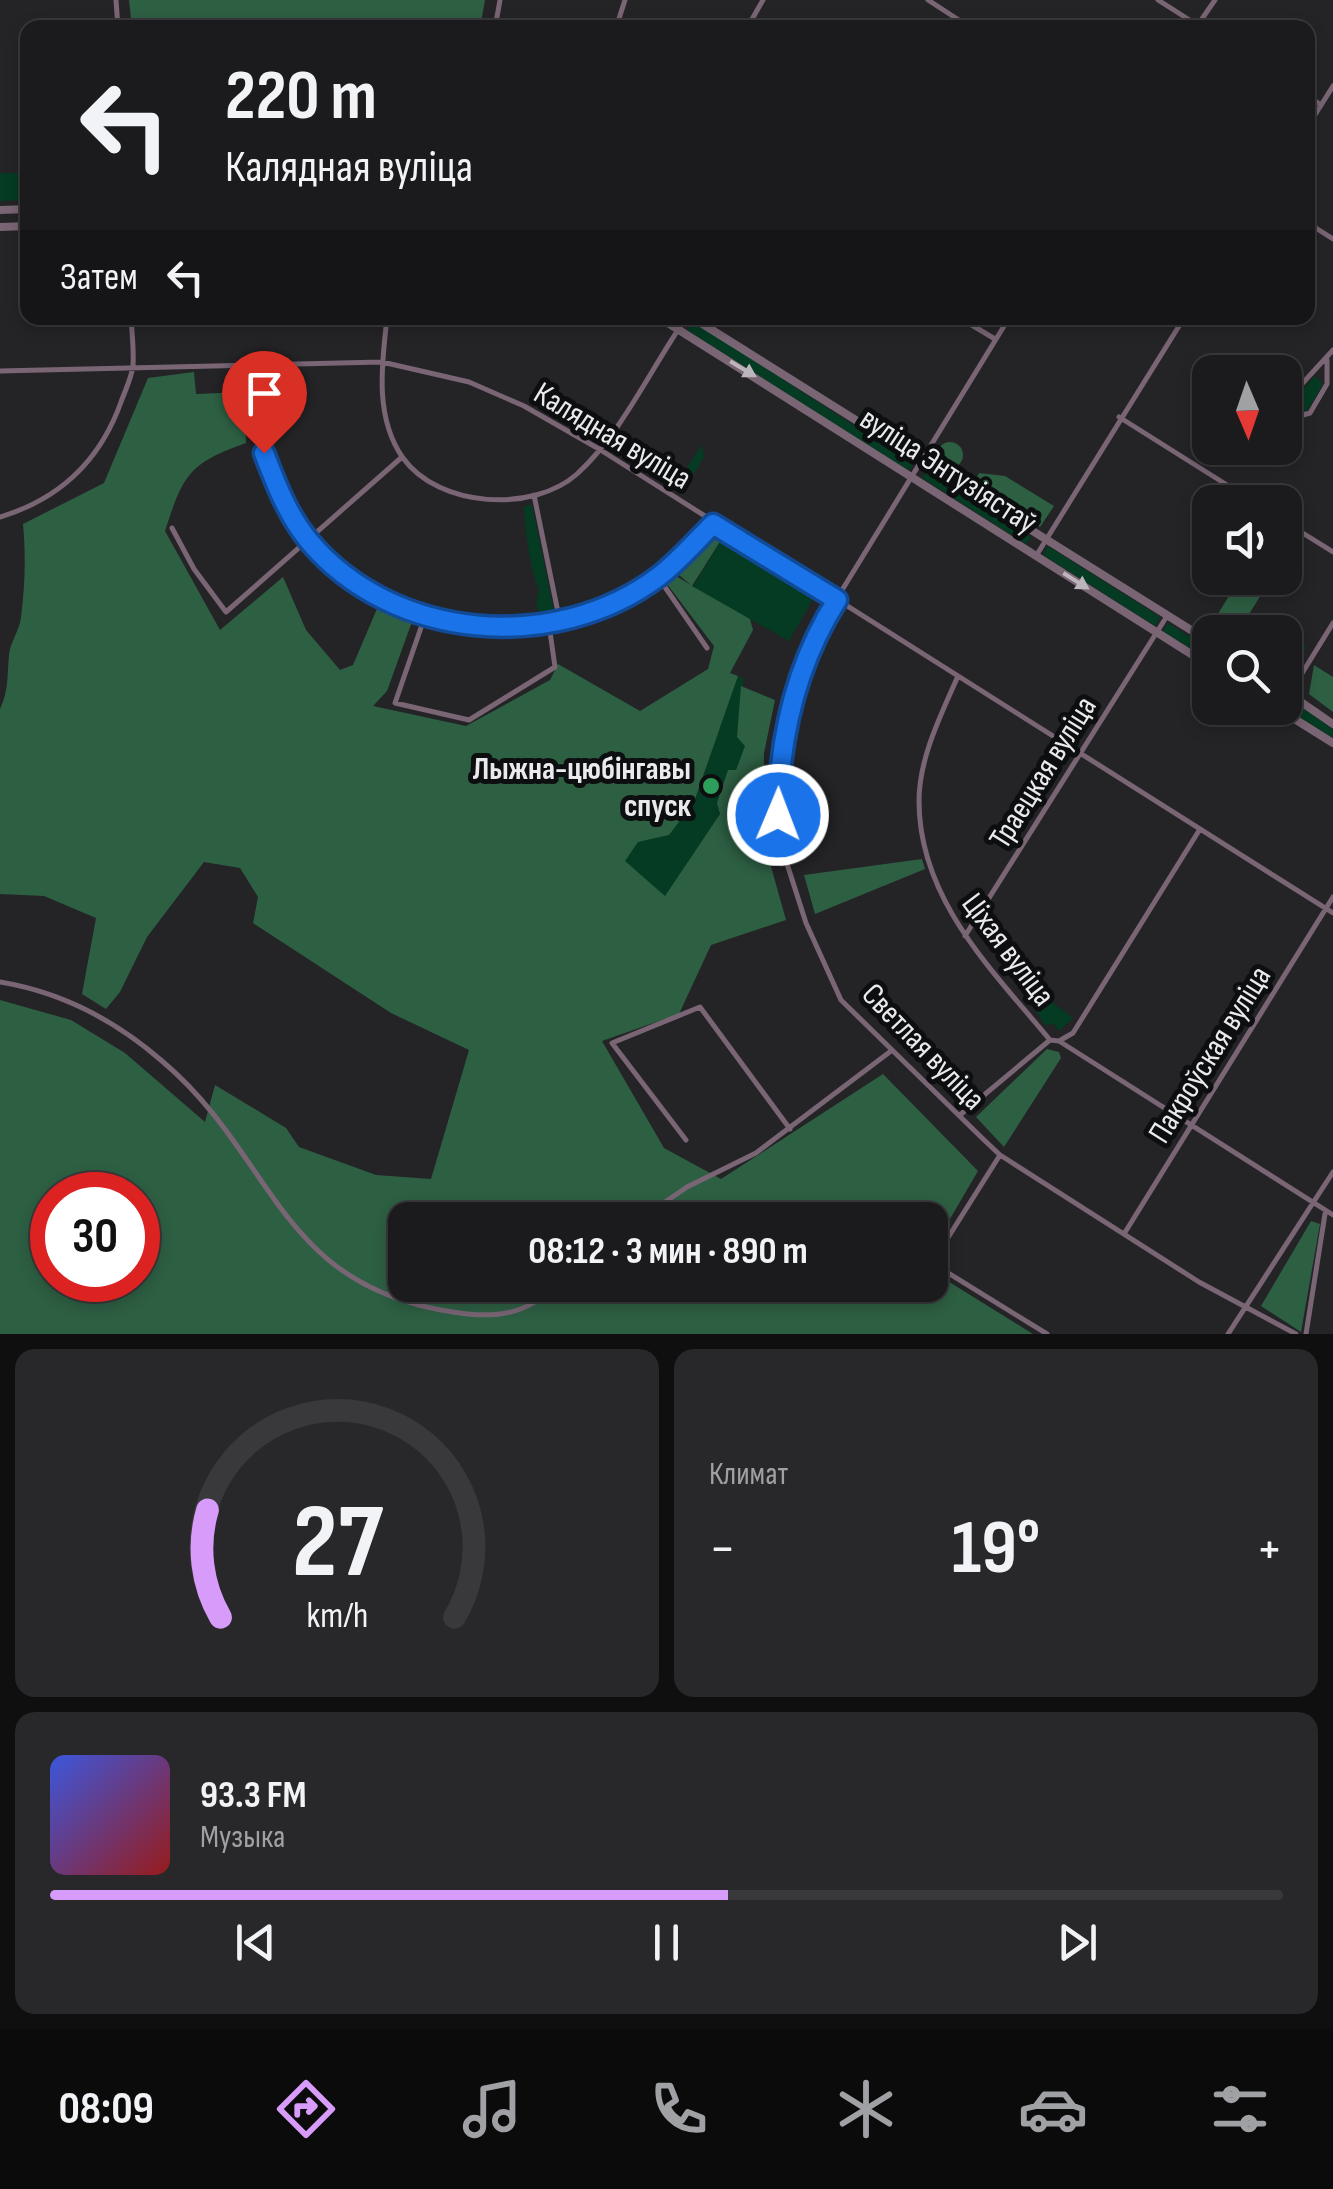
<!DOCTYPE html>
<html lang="ru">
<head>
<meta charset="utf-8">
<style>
	body { margin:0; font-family:"Sofia Sans Condensed",sans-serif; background:#28282a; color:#f1f3f6; height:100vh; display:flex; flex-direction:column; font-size:38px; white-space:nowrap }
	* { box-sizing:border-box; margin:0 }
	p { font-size:32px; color:#a0a1a4 }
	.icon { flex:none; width:55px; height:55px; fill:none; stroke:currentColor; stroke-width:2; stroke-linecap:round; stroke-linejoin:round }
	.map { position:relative; height:1334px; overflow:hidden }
	.side { display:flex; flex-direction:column; gap:15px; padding:15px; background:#0f0f10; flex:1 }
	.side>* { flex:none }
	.guide { position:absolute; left:20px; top:20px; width:1295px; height:305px; border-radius:20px; box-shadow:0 5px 15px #0003,0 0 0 2px #39393b; background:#1b1b1d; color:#f1f3f6; overflow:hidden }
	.needle { width:65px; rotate:178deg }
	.buttons { position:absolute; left:1192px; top:355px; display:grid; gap:20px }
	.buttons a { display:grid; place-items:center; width:110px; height:110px; border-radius:20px; background:#1b1b1d; box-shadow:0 5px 15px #0003,0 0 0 2px #39393b; font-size:50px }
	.speed { position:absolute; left:30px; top:1172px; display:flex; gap:20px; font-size:50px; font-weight:700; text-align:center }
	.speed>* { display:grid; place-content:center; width:130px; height:130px; border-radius:50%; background:#1b1b1d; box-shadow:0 5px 15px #0003,0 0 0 2px #39393b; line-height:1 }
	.speed .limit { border:15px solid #d22; background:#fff; color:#111 }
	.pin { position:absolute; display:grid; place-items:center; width:85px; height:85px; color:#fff; margin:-102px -42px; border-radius:50% 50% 50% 0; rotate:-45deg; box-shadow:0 0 10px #0007 }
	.pin .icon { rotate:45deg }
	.me { position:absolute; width:110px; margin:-55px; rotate:1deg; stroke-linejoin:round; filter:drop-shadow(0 0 8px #0008) }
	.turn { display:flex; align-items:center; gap:35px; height:210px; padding:0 40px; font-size:45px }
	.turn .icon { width:130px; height:130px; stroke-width:2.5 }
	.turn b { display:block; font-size:70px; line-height:85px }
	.then { display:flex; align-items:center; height:95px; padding:0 40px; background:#0003; gap:20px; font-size:38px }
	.big { font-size:75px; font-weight:700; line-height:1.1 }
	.side .widget { flex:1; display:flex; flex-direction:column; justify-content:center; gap:15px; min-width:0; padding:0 35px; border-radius:20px; background:#28282a }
	.side .dial { align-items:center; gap:0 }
	.dial svg { height:260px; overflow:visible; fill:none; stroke:#39393b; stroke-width:7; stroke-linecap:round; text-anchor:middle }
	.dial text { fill:#f1f3f6; stroke:none }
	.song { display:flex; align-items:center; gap:30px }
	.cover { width:120px; height:120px; border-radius:15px; background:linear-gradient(135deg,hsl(230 70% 55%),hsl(0 70% 35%)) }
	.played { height:10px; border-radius:5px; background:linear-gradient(90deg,#d79bf9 55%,#39393b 55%) }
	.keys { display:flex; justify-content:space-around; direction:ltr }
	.heat { display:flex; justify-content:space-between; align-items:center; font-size:55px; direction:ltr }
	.side .tiles { flex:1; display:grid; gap:15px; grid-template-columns:1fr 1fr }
	.widget:last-child { grid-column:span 2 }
	.trip { position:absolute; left:388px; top:1202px; width:560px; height:100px; border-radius:20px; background:#1b1b1d; box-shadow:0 5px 15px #0003,0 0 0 2px #39393b; font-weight:700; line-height:100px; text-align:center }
	.tabs { display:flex; height:160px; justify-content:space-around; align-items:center; background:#0b0b0c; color:#a0a1a4 }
	.tabs .icon { width:70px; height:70px }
	.tabs .active { color:#d79bf9 }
	.tabs b { font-size:45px; color:#f1f3f6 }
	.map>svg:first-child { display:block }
</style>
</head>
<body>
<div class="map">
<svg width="1333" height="1334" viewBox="0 0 1333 1334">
	<rect width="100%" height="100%" fill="#242427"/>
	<path fill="#043b22" d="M0 173H27V200L0 201Z
		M694 322 912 463V468L907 470 687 330Z
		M1315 376 1323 384 1307 411 1300 410 1292 402Z
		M702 445 704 457 683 492 675 486Z
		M928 471 1031 537 1026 544 922 478Z
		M532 505 554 611 549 621H542L536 605 539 590C531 574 524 524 524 506Z
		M721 540 815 595 789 641 693 587Z
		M1048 546 1160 617 1155 626 1043 555Z
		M1168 623 1210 650V661L1163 631Z
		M1281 630 1307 646 1291 672 1285 671 1288 656Z
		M738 676 744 679 737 736 746 745 736 770 728 771 718 803 720 814 665 897 624 861 638 842 694 802Z
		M1297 702 1333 730V738L1290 711 1291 703Z
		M1041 994 1073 1018 1059 1031 1053 1024 1045 1025 1031 1003Z"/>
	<path fill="#2d5f43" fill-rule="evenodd" d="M129 0H485L480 28 132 27Z
		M194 372 196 394 244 392 246 443C189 463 183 475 165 531L220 630 283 577 306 630 340 670 353 665 379 604 414 616 387 691 373 706 466 726 550 680 558 664 640 711 708 669 714 646 664 580 671 573 691 585 679 575 714 536 721 540 692 586 750 619 753 630 730 673 738 676 694 802 669 835 638 842 625 861 665 896 720 814 717 803 728 770H736L745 746 737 737 741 686 775 700 764 753 763 838 786 920 711 945 679 1014 602 1041 664 1148 721 1179 883 1074 978 1171 930 1253V1220H405V1285H930V1270L1033 1334H0V1000L71 1020 125 1053 205 1122 215 1085 286 1128 299 1147 376 1175 431 1179 469 1050 391 1013 253 923 258 897 240 868 204 862 147 937 120 992 106 1009 82 994 96 918 44 896 0 894V709C9 690 7 675 9 655 10 642 20 630 21 617 25 585 26 557 23 524L104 483 148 378ZM52 1195H138V1280H52Z
		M937 455a13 13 0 1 1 26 0a13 13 0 1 1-26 0Z
		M979 473 1005 476 1054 506 1040 527 974 484Z
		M1240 578 1264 590 1238 632 1208 630Z
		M1314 665 1333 677V712L1309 694Z
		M922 859 925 869 815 914 804 875Z
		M1047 1049 1059 1052 1061 1058 1004 1147 976 1117Z
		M1311 1221 1320 1224 1301 1332 1261 1306Z"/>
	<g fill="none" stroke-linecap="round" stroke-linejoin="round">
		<path stroke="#796574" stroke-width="5" d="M116 0 118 28
			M928 0 971 28
			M1158 0 1202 28
			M1197 26 1215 0
			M495 28 500 0
			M616 28 625 0
			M747 28 763 0
			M1308 96 1321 105
			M1308 126 1333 86
			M1308 223 1333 239
			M387 318C382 363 374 417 403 458 439 508 533 513 577 474 622 433 651 368 686 318
			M960 318 995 339
			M1009 318 820 626 808 650 779 760 781 845 806 923 841 1000 982 1138 1000 1155 1199 1282 1296 1334
			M1327 360V384L1310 413 1303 415 1288 408 1289 398 1333 350
			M249 367C257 413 261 465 285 506 360 633 540 664 657 577 678 563 695 542 712 524
			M0 371 382 362 469 382 524 406 599 449 1333 913
			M1119 417 1254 502
			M534 495 560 622
			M0 517C60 499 100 461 121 402 125 391 132 377 133 365 134 350 132 333 131 318
			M1285 522 1333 552
			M172 528 194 569 226 612 402 457
			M1036 556 1184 318
			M658 577 707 648
			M425 616 395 703 469 720 555 667 549 625
			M958 676C941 715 919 758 919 801 919 899 992 970 1050 1040L1059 1041 1333 1215
			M1285 701 1333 623
			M965 936 1167 616
			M0 982C61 992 116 1021 162 1061 276 1157 277 1286 453 1312 496 1319 525 1315 558 1285
			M1059 1041 1073 1033 1200 829
			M960 1115 1050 1040
			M686 1140 612 1043 700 1007 790 1129
			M1000 1155 932 1263 1047 1334
			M639 1220 687 1187 756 1153 891 1051
			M1124 1234 1333 897
			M1228 1334 1333 1172
			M1306 1334 1325 1214"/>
		<path stroke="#796574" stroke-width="8" d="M0 210 28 209
			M0 227 28 226
			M660 318 1210 666
			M693 318 1210 642
			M1285 691 1333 724
			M1277 708 1333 743"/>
	</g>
	<defs><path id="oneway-solid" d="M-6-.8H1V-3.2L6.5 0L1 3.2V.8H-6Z" transform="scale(2.5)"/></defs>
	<g fill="#bdb5bc">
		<use href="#oneway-solid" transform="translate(743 369) rotate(31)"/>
		<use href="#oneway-solid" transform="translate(1076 581) rotate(32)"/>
	</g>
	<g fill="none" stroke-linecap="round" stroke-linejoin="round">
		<g stroke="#114b97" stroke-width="25">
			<path id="route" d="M264 453C276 484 287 514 309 541 393 641 555 654 658 577 678 562 695 542 713 524L837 600C795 666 779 738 778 815"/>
		</g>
		<use href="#route" stroke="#1a73e8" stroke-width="18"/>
	</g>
	<circle fill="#2e9e5b" stroke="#0d0e0f" stroke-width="4" cx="711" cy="786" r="10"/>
	<g text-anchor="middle" stroke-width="10" stroke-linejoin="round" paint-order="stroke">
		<g font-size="32" fill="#eaeaec" stroke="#0d0e0f">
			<text transform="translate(613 435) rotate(31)" y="11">Калядная вуліца</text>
			<text transform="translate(949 470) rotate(33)" y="11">вуліца Энтузіястаў</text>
			<text transform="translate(1042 772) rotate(-58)" y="11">Траецкая вуліца</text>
			<text transform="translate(1009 949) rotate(53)" y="11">Ціхая вуліца</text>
			<text transform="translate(924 1046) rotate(46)" y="11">Светлая вуліца</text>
			<text transform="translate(1209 1054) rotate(-58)" y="11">Пакроўская вуліца</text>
		</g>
		<g font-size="32" font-weight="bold" fill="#eaeaec" stroke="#0d0e0f" text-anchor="end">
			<text x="691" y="779">Лыжна-цюбінгавы<tspan x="691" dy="37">спуск</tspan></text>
		</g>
	</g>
</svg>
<div class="buttons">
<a><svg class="needle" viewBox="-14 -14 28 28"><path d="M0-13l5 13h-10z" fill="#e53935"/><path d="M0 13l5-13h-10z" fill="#a0a1a4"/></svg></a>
<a><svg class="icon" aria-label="sound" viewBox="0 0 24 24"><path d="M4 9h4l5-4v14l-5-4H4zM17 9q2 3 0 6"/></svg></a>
<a><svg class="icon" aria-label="search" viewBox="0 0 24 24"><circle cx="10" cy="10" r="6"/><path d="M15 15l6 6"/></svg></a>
</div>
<div class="speed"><div class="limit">30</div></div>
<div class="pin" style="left:264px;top:453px;background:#d93025"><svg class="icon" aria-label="arrive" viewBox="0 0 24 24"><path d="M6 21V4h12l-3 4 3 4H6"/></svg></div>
<svg class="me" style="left:778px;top:815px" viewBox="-20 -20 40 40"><circle r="17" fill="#1a73e8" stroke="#fff" stroke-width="3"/><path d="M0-11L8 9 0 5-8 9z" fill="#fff"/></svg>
<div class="trip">08:12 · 3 мин · 890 m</div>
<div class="guide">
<div class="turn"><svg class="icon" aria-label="left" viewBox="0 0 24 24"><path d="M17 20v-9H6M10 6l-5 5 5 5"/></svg><div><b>220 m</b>Калядная вуліца</div></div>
<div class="then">Затем<svg class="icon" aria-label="left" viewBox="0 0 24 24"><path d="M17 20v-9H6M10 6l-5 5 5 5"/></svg></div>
</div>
</div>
<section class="side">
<div class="tiles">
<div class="widget dial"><svg viewBox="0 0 100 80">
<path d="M14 69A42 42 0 1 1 86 69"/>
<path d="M14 69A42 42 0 0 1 10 36" stroke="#d79bf9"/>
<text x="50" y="56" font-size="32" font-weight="700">27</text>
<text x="50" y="72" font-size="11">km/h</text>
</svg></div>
<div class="widget"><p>Климат</p>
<div class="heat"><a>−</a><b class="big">19°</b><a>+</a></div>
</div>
<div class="widget">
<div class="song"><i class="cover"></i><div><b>93.3 FM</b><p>Музыка</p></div></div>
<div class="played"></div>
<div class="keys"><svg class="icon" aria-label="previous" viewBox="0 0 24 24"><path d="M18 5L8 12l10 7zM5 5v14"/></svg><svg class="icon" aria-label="pause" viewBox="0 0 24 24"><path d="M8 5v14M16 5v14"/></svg><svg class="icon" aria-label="next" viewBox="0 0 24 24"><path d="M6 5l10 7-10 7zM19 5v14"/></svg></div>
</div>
</div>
</section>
<nav class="tabs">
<b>08:09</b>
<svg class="icon active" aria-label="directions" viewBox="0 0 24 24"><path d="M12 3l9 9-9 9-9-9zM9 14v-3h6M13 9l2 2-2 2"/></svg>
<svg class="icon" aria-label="music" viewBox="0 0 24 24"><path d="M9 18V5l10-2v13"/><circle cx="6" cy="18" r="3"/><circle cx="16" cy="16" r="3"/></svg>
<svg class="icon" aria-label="phone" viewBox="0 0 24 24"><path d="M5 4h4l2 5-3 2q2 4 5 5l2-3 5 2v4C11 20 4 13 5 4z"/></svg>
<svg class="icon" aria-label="climate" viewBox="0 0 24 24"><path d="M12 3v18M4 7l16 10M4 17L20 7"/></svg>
<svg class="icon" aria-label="car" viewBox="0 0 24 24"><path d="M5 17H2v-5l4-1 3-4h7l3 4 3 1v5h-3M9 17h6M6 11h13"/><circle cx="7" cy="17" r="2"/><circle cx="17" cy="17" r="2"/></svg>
<svg class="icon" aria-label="filters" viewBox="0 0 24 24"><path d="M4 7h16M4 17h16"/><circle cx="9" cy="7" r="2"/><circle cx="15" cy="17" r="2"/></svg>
</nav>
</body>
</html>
